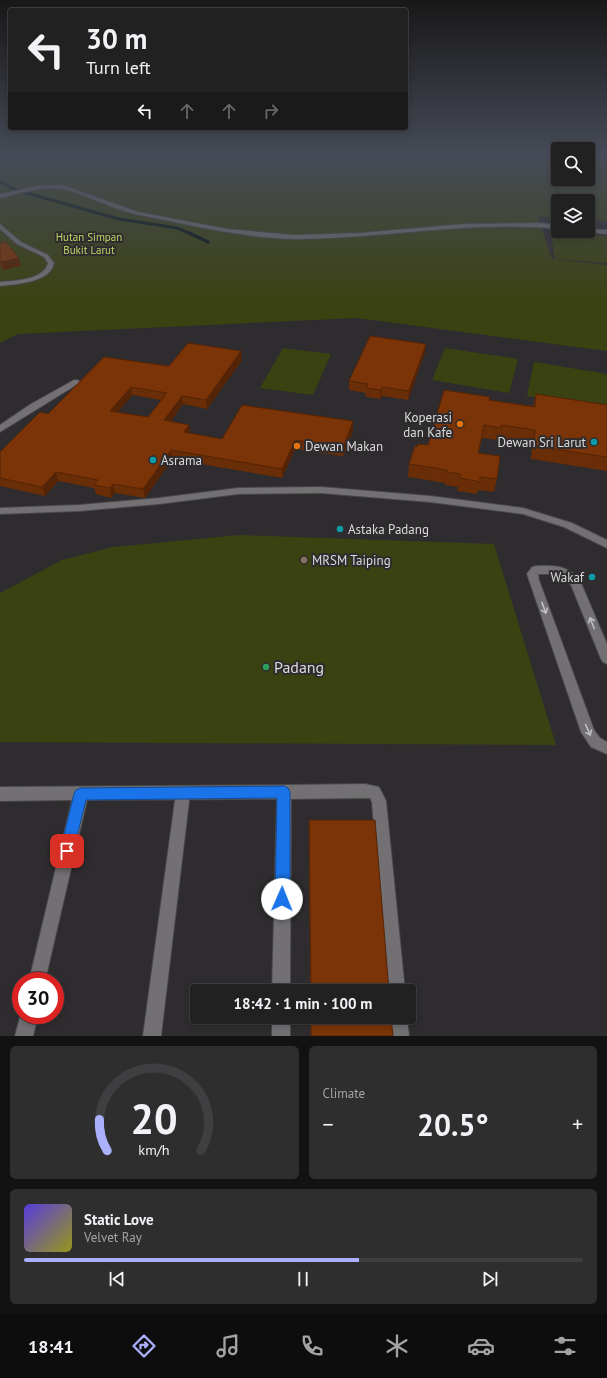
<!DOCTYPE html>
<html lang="en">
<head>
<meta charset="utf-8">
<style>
	body { margin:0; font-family:"PT Sans",sans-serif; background:#2e2e2f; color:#f1f3f6; height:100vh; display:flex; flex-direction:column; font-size:15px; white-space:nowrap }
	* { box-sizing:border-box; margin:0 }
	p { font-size:13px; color:#a2a3a5 }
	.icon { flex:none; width:22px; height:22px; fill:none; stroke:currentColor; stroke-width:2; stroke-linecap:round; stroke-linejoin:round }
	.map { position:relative; height:1036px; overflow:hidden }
	.details { display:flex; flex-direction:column; gap:10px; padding:10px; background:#131213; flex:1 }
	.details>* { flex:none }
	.top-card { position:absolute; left:8px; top:8px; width:400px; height:122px; border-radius:4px; box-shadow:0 2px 6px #0003,0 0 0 1px #3f3e40; background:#222122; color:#f1f3f6; overflow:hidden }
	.tools { position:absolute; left:551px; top:142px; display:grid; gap:8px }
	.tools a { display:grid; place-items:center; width:44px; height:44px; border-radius:4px; background:#222122; box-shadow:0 2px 6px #0003,0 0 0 1px #3f3e40; font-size:20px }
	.speed { position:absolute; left:12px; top:972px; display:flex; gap:8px; font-size:20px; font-weight:700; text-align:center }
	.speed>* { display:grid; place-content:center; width:52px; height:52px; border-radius:50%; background:#222122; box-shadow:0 2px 6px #0003,0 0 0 1px #3f3e40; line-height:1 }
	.speed .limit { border:6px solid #d22; background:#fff; color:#111 }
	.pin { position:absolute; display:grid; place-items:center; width:34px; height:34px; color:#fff; margin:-17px; border-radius:8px; box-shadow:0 2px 6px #0006 }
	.me { position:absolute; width:44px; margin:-22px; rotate:1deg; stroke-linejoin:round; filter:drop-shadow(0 0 3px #0008) }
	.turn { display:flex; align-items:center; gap:14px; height:84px; padding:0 12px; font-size:18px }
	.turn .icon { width:52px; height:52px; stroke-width:2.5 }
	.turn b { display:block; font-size:28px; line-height:34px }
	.lanes { display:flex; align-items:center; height:38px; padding:0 12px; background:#0003; justify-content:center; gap:20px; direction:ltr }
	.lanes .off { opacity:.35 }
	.big { font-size:30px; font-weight:700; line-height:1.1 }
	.details .widget { flex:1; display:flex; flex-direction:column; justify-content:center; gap:6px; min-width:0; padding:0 14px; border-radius:6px; background:#2e2e2f }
	.details .dial { align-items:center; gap:0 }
	.dial svg { height:104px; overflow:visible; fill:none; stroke:#3f3e40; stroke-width:7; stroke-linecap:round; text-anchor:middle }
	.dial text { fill:#f1f3f6; stroke:none }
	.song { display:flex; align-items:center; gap:12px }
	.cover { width:48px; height:48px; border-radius:6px; background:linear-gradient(135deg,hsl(250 70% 55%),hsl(60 70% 35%)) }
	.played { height:4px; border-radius:2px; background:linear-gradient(90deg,#aab0fc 60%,#3f3e40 60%) }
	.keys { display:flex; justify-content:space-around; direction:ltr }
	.heat { display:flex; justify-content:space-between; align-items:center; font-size:22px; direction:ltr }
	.details .tiles { flex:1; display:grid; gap:10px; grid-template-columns:1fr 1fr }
	.widget:last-child { grid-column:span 2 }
	.trip { position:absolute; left:190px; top:984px; width:226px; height:40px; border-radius:4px; background:#222122; box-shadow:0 2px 6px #0003,0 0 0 1px #3f3e40; font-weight:700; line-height:40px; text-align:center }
	.tab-bar { display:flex; height:64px; justify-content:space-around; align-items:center; background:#0e0d0e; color:#a2a3a5 }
	.tab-bar .icon { width:28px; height:28px }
	.tab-bar .selected { color:#aab0fc }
	.tab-bar b { font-size:18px; color:#f1f3f6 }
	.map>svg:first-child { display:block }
</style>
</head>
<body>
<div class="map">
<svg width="607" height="1036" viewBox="0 0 607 1036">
	<rect width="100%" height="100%" fill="#2e2c2e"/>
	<path fill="#3b4212" d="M0 156H558V179H588V156H607V221L588 220V201H558V218L538 216 552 259 607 265V351L357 318 18 334 0 343Z
		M551 234 607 236V263L555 259Z
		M283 348 331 354 313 395 260 388Z
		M445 348 518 359 509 393 432 380Z
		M534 362 607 374V409L527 396Z
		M240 535 494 544 556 745 0 742V593L62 560 113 547Z"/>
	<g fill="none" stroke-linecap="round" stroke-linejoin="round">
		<path stroke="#051415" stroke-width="3" d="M0 182 16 190 119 219 177 228 191 234"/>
		<path stroke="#051415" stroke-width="3.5" d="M189 233 208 242"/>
		<g stroke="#49474a" stroke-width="2">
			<path id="service" d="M0 224 21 242 48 255 54 263C50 283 16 284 0 286V282C14 281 44 280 48 263L44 257 17 244 0 229Z
				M536 566C554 565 571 565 581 583L607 644V664L603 662 601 659 571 585 559 574H539L538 575 539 580 594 730 600 738 607 742V754L591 747 581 732 527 574 532 567Z
				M365 784 379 787 386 801 405 991H387L372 802 370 798 284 799 279 797 277 792 279 787 284 785Z
				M183 786 188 788 190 793 161 1036H143L176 793 178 788Z
				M389 1017H407L409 1036H391Z"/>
		</g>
		<g stroke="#49474a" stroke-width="2">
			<path id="minor" d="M62 185 138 212 227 229 294 235 360 233 464 224 538 223 558 225V229C470 220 383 239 295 239 243 238 191 225 140 215 113 210 89 195 63 189 45 185 18 194 0 198V194L39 186Z
				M588 229 607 230V234L586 232 585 231H588Z
				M74 380H77L81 382 0 432V425L31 404Z
				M321 487 430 496 523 508 572 523 607 540V548L564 527 523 514 430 502 321 493 238 494 159 504 79 511 0 514V508L79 505 159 498 238 488Z
				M284 785 289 787 291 792 290 991H272L277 799 87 800 45 981H29L72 800 0 801V787Z
				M21 1013V1015H38L33 1036H15Z
				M272 1017H290V1036H272Z"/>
		</g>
		<use href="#service" fill="#727073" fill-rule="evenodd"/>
		<use href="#minor" fill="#727073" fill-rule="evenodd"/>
	</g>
	<path fill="#692d07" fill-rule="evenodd" d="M0 243 21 266 3 270 0 266Z
		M425 352 408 400 382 396 380 399 366 397V393L349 390V381Z
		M242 360 207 409 183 404 171 421 189 425 190 433 222 439 353 430 343 456 295 449 282 478 172 459 145 498 115 493 111 498 96 494 94 488 58 481 45 496 0 486V452L48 414 169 366ZM132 395 161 400 148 417 118 412Z
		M536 394 607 405V471L531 459 532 443 499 438 498 440 482 438 479 453 497 479 494 492 478 490 477 494 457 491 458 487 445 485V483L408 477 409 464 417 447 428 445 489 400 533 406Z
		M309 820 389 991H310Z"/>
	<path fill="#552406" d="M19 258 21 266 3 270 1 262Z
		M426 344 425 352 408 400 409 391Z
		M241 351 242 360 207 409 206 400Z
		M131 387 132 395 112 420 110 411Z
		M382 387V396L380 399 381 390Z
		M182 396 183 404 165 429 164 420Z
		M353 421V430L343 456V448Z
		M189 425 190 433 184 432Z
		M295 440V449L282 478V469Z
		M171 450 172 459 145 498 143 489Z
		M56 472 58 481 45 496 42 487Z
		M113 484 115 493 111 498 110 488Z"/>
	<path fill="#7a3408" stroke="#552406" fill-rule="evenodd" d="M6 242 19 258 1 262 0 261V243Z
		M370 336 426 344 409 391 382 387 381 390 366 388 368 384 349 381Z
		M188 343 241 351 206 400 182 396 164 420 189 425 184 432 222 439 242 405 353 421 343 448 295 440 282 469 171 450 143 489 113 484 110 488 94 485 98 480 56 472 42 487 0 478V452L40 412 48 414 104 357 169 366ZM131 387 167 393 148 417 110 411Z
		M444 390 490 397 489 400 535 407 536 394 607 405V457L534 446 535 430 501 425V428L484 425 478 453 500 456 497 479 480 477V482L460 478V474L447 472V470L409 464 415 446 417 447 418 444 428 445Z
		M309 820H375L389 991H311Z
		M311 1017H391L393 1036H311Z"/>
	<defs><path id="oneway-shaft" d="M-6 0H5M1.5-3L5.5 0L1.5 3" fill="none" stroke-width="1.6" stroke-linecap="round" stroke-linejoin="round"/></defs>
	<g stroke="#c2c0c2">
		<use href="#oneway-shaft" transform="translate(544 608) rotate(70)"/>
		<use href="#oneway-shaft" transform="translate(592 623) rotate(-112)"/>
		<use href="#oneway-shaft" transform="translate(588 730) rotate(66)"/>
	</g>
	<linearGradient id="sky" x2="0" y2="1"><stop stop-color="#191819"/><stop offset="0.52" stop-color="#464b57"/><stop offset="1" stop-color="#464b57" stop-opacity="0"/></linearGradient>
	<rect width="607" height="301" fill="url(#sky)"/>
	<path fill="#1a73e8" stroke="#114b97" d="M284 786 288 788 290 792V899L288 904 282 906 277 904 275 899 277 798 86 800 72 856 67 858 62 856 60 851 74 794 76 790 81 788Z"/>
	<g fill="#e8710a" stroke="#2e2c2e" stroke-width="1.5">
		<circle cx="460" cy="424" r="4"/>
		<circle cx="297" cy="446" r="4"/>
	</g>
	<g fill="#0f9aa8" stroke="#2e2c2e" stroke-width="1.5">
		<circle cx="594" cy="442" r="4"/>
		<circle cx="153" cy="460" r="4"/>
		<circle cx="340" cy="529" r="4"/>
		<circle cx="592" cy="577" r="4"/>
	</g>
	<circle fill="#8d6e63" stroke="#2e2c2e" stroke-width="1.5" cx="304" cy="560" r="4"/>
	<circle fill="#2e9e5b" stroke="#2e2c2e" stroke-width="1.5" cx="266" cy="667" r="4"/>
	<g text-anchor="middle" stroke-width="4" stroke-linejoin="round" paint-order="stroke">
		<g font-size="11" fill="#c2d565" stroke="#2e2c2e">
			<text x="89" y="241">Hutan Simpan<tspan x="89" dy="13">Bukit Larut</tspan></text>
		</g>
		<g font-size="13" fill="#dcdadc" stroke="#2e2c2e" text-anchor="start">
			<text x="452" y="422" text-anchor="end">Koperasi<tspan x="452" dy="15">dan Kafe</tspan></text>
			<text x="586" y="447" text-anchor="end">Dewan Sri Larut</text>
			<text x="305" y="451">Dewan Makan</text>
			<text x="161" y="465">Asrama</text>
			<text x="348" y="534">Astaka Padang</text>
			<text x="312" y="565">MRSM Taiping</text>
			<text x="584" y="582" text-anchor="end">Wakaf</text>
		</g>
		<g font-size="16" fill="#dcdadc" stroke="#2e2c2e" text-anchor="start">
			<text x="274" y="673">Padang</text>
		</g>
	</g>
</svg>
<div class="tools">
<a><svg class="icon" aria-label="search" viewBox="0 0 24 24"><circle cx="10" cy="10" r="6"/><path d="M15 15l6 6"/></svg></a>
<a><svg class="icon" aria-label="layers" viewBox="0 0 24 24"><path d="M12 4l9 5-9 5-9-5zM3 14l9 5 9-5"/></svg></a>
</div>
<div class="speed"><div class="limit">30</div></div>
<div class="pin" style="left:67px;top:851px;background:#d93025"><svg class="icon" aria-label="arrive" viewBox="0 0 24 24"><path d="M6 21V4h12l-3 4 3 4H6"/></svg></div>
<svg class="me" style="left:282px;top:899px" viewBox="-20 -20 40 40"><circle r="19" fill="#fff"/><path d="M0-13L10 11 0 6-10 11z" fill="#1a73e8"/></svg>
<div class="trip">18:42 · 1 min · 100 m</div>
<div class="top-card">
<div class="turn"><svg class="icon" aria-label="left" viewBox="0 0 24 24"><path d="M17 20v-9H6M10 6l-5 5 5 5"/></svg><div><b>30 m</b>Turn left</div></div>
<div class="lanes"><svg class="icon" aria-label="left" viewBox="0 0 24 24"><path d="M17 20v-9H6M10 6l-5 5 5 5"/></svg><svg class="icon off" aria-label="ahead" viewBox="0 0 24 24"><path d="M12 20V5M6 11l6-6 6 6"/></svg><svg class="icon off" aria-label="ahead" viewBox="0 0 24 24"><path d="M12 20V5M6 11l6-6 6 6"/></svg><svg class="icon off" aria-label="right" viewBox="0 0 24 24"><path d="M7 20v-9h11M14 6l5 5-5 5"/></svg></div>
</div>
</div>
<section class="details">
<div class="tiles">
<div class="widget dial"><svg viewBox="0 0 100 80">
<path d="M14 69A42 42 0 1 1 86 69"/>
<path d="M14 69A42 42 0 0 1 8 45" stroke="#aab0fc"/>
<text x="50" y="56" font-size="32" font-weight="700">20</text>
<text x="50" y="72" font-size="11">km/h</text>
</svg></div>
<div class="widget"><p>Climate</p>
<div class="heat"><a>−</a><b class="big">20.5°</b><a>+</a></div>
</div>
<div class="widget">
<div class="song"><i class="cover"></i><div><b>Static Love</b><p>Velvet Ray</p></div></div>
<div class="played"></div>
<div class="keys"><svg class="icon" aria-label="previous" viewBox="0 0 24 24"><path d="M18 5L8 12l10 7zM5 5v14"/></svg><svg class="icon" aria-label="pause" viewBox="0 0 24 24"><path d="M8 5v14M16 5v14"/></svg><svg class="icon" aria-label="next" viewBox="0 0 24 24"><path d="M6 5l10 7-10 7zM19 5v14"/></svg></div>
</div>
</div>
</section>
<nav class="tab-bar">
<b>18:41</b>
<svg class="icon selected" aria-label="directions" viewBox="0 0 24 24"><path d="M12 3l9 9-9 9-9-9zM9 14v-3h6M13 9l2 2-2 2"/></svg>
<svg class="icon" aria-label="music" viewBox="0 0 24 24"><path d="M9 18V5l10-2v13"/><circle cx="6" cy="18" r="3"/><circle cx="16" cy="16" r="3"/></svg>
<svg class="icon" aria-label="phone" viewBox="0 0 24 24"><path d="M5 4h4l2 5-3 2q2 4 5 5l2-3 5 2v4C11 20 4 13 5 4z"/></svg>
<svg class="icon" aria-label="climate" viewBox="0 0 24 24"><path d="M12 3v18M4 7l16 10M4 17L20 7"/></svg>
<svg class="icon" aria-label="car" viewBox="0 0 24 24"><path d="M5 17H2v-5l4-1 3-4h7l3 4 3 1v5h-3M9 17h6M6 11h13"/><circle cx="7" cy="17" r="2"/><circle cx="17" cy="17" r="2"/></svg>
<svg class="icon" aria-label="filters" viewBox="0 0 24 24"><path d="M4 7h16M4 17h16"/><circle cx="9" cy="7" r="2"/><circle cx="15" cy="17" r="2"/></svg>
</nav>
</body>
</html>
